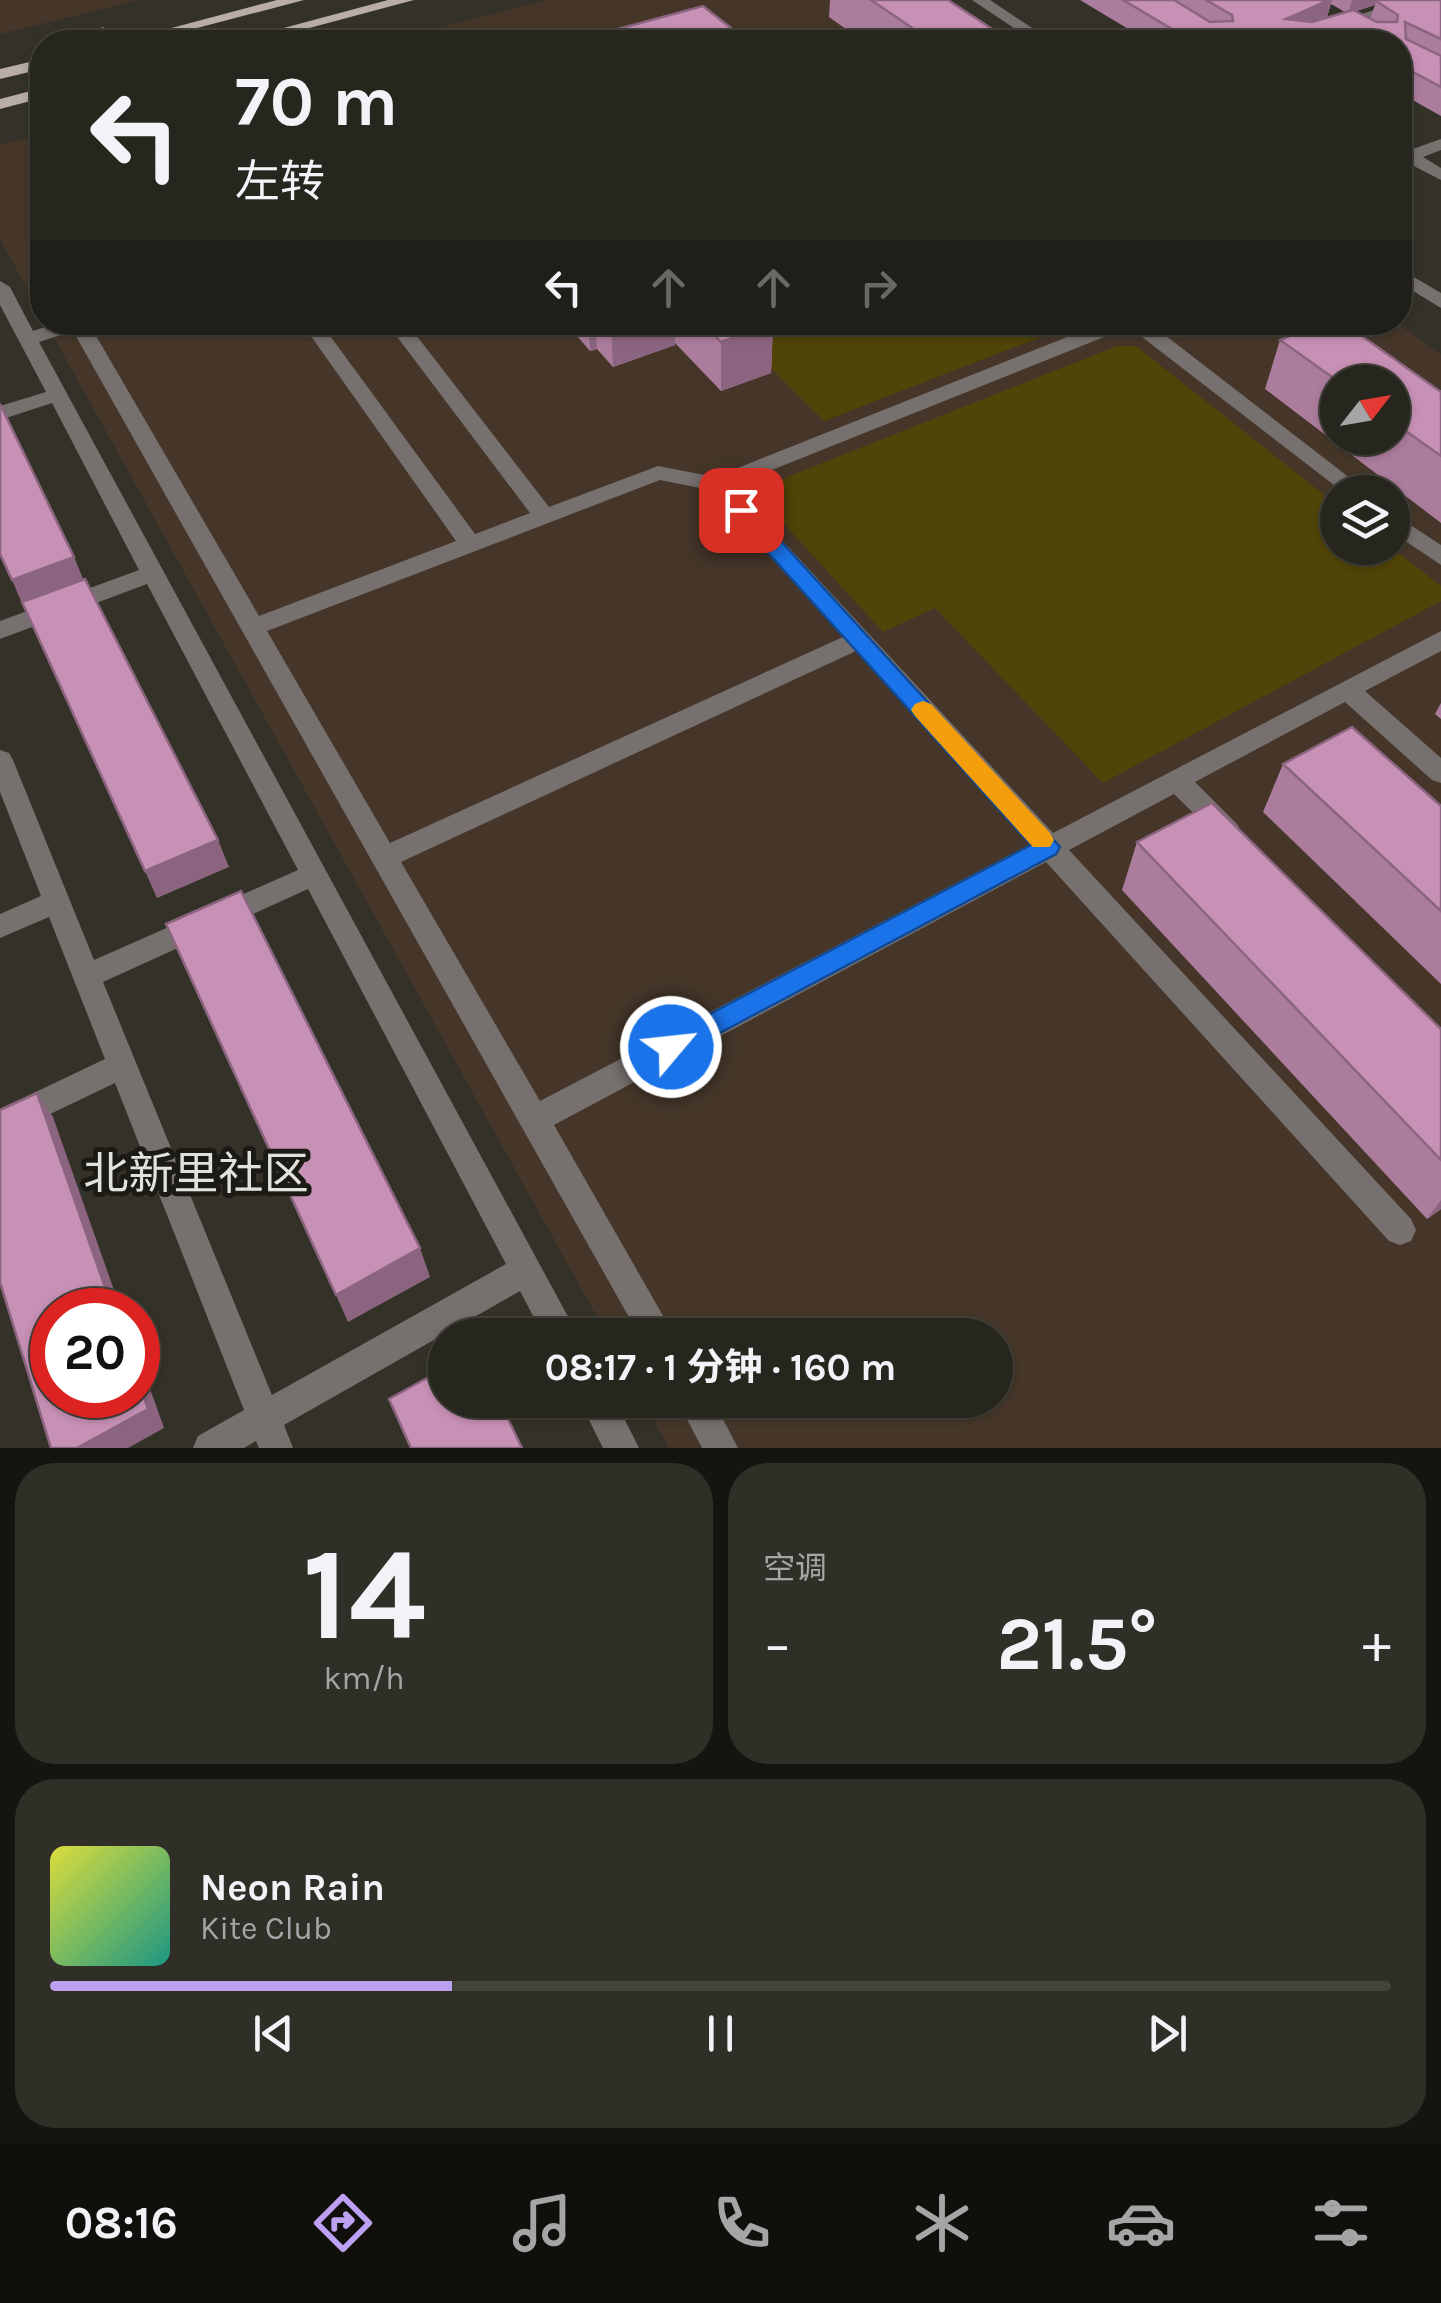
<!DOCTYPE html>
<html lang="zh">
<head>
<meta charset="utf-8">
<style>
	body { margin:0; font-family:Karla,"Noto Sans SC",sans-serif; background:#2f2e27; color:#f1f3f6; height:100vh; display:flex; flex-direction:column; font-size:38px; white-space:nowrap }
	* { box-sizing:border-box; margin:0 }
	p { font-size:32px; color:#a4a5a4 }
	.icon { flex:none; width:55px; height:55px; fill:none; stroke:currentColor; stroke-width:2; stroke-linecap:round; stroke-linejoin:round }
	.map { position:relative; height:1448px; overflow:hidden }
	.details { display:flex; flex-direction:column; gap:15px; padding:15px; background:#151510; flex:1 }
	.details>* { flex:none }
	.hud { position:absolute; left:30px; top:30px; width:1382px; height:305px; border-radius:40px; box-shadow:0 2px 8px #0004,0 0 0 2px #43433c; background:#27261e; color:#f1f3f6; overflow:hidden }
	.needle { width:65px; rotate:59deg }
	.fabs { position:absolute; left:1320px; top:365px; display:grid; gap:20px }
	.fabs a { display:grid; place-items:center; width:90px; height:90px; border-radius:50%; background:#27261e; box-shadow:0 2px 8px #0004,0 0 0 2px #43433c; font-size:50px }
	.speed { position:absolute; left:30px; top:1288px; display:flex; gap:20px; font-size:50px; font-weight:700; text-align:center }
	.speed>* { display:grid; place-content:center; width:130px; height:130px; border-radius:50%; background:#27261e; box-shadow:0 2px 8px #0004,0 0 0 2px #43433c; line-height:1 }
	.speed .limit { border:15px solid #d22; background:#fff; color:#111 }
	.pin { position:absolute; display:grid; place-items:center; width:85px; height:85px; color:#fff; margin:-42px; border-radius:20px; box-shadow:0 5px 15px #0006 }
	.me { position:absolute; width:110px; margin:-55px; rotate:62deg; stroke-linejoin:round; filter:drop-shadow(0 0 8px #0008) }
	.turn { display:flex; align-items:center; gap:35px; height:210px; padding:0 40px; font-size:45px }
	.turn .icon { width:130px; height:130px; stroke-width:2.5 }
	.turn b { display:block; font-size:70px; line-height:85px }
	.lanes { display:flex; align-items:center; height:95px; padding:0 40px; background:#0003; justify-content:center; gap:50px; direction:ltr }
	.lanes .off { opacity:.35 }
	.big { font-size:75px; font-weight:700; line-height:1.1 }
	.details .widget { flex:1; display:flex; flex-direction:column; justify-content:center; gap:15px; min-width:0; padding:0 35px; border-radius:40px; background:#2f2e27 }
	.details .dial { align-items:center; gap:0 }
	.dial b { font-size:130px; line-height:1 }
	.song { display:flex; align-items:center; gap:30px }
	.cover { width:120px; height:120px; border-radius:15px; background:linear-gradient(135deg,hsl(60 70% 55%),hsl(170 70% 35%)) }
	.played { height:10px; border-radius:5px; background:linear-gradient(90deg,#bca0f2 30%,#43433c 30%) }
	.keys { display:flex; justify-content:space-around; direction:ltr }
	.heat { display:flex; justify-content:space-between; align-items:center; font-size:55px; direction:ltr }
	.details .tiles { flex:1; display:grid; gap:15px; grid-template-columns:1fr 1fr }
	.widget:last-child { grid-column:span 2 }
	.trip { position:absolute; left:428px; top:1318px; width:585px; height:100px; border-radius:50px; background:#27261e; box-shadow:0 2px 8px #0004,0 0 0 2px #43433c; font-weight:700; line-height:100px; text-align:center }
	.tab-bar { display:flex; height:160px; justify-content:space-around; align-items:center; background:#100f0c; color:#a4a5a4 }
	.tab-bar .icon { width:70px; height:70px }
	.tab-bar .selected { color:#bca0f2 }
	.tab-bar b { font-size:45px; color:#f1f3f6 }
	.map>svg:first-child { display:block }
</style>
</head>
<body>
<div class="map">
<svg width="1441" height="1448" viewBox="0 0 1441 1448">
	<rect width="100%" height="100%" fill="#343228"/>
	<path fill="#453629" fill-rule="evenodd" d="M0 0H140L0 34Z
		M547 0H918L981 42H383Z
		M42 134V316L0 239V145Z
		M1395 322 1441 354V1448H669L642 1400H995V1335H607L46 323ZM1338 382H1392V438H1338ZM1338 492H1392V548H1338Z"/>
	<path fill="#514408" d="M812 323H1077L824 421 748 346Z
		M1117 346H1136L1337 505 1338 548H1392L1441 586V601L1103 783 935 608 883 632 773 512 768 499 772 487 787 477Z"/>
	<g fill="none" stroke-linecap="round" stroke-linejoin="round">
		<path stroke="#817f77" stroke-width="5" stroke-dasharray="8 4" stroke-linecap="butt" d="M50 42 106 29"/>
		<path fill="#76706e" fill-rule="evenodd" d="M972 0H990L1053 42H1035Z
			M1402 0H1425L1305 42H1283Z
			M1441 139V150L1423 157 1441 168V180L1408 163 1400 165V146L1410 150Z
			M42 250V267L35 265 30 255Z
			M1400 269 1441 293V308L1400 283Z
			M0 281 10 287 33 331 60 322H88L259 616 456 541 301 322H320L475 534 530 513 386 322H406L549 507 658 466 715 477 1105 322H1148L1368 492H1343L1129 327 732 486 1053 833 1441 631V651L1365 691 1441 758V783L1432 780 1345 702 1195 782 1237 824 1241 831 1237 838 1228 842 1219 838 1174 794 1069 850 1411 1219 1416 1230 1411 1241 1400 1245 1389 1241 1046 862 554 1125 674 1335H639L73 331 39 342 578 1335H543L520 1291 284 1425 293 1448H259L256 1441 244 1448H193L198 1436 244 1410 115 1083 0 1138V1109L105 1059 49 917 0 938V914L41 896 0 792V750L9 753 13 760 94 960 298 870 147 584 0 639V621L139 570 52 403 0 420V406L46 392 0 305ZM660 480 710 490 843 637 390 843 267 631ZM856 651 1031 844 540 1101 401 862ZM308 889 506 1264 272 1395 103 982Z
			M1392 513 1441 545V565L1392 532Z
			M579 1400H615L639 1448H603Z
			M677 1400H713L738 1448H702Z"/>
		<path fill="#b9ada9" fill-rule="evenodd" d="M277 0H304L144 42H119Z
			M388 0H414L257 42H232Z
			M42 59V69L0 79V69Z
			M42 88V98L0 109V99Z"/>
	</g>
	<path fill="#ab7c9c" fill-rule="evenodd" d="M830 0H948L1012 42H864L829 17Z
		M1080 0H1441V116L1400 93V42H1150ZM1331 4 1345 12 1327 17ZM1375 5 1370 19 1356 11Z
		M565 322H786L773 327 771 373 721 391 675 343V345L613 367 597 349 590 351Z
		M1280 340 1441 392V523L1265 389ZM1338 382H1392V438H1338Z
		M1441 703V719L1435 714Z
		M1283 764 1441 806V984L1263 812Z
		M1137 842 1441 1029V1209L1427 1219 1122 890Z"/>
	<path fill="#8b657f" d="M1329 0H1332L1325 22 1279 42 1286 19Z
		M1352 0H1390L1376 1 1375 5 1348 14Z
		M736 32V42H699Z
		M588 322H595L597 349 590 351Z
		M611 322H674L675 345 613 367Z
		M738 322H786L773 327 771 373 721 391V342Z
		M74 557 86 586 24 608 12 580Z
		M218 840 229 867 157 898 145 871Z
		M37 1093 53 1117 121 1310H113Z
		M1441 1200V1209L1427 1219Z
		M420 1248 430 1277 348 1322 336 1295Z
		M138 1355 164 1428 128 1448H77L138 1378Z"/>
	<path fill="#c790b5" stroke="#8b657f" stroke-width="2.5" d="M871 0H948L1012 42H933Z
		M1123 0H1174L1210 22 1233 21 1232 15 1206 0H1329L1286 19 1312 22 1353 10 1377 22H1397L1398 15 1376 1 1380 0H1441V39L1405 22 1406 39 1441 56V87L1400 65V42H1359L1335 29 1327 42H1194Z
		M703 6 736 32 699 42H570Z
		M702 322H772L773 323 721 342Z
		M1322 322H1342L1441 392V456L1392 421V382H1339L1280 340Z
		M0 404 74 557 12 580 0 554Z
		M85 579 218 840 145 871 22 602Z
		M1352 727 1441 806V911L1283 764Z
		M1212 803 1441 1029V1160L1137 842Z
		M241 891 420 1248 336 1295 166 924Z
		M37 1093 113 1310H52V1395H138V1378L148 1409 77 1448H51L0 1282V1110Z
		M445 1368V1400H499L522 1448H411L389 1399Z"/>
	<path fill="#1a73e8" stroke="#114b97" stroke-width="2.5" d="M741 503 748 505 1060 847 1056 854 671 1059 662 1056 658 1047 662 1039 1031 845 734 515 731 510Z"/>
	<path fill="#f59e0b" d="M923 701 931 704 1050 833 1054 840 1050 847H1033L915 716 911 710 915 704Z"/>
	<g text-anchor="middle" stroke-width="10" stroke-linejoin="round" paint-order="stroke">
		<g font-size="45" fill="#e2e1da" stroke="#1b1a15">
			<text x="196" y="1189">北新里社区</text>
		</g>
	</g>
</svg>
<div class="fabs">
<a><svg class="needle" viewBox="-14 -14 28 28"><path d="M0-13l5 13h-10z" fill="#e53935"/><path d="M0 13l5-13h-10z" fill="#a4a5a4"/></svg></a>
<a><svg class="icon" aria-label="layers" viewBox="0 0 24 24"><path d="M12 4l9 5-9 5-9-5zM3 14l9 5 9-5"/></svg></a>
</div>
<div class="speed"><div class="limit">20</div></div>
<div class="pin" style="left:741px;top:510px;background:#d93025"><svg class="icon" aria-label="arrive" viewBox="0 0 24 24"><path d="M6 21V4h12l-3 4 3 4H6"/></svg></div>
<svg class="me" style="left:671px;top:1047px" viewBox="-20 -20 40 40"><circle r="17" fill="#1a73e8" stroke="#fff" stroke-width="3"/><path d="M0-11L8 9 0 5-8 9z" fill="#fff"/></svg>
<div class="trip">08:17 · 1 分钟 · 160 m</div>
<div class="hud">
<div class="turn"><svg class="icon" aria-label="left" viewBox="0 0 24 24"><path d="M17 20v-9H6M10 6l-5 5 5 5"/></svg><div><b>70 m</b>左转</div></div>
<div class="lanes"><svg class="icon" aria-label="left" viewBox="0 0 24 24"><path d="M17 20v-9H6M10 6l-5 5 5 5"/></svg><svg class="icon off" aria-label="ahead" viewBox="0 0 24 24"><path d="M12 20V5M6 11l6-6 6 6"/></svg><svg class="icon off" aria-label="ahead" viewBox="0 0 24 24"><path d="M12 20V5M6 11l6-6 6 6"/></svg><svg class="icon off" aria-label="right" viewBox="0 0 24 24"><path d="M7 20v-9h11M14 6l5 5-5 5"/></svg></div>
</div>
</div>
<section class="details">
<div class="tiles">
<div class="widget dial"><b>14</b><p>km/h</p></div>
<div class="widget"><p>空调</p>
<div class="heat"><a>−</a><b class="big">21.5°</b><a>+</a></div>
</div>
<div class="widget">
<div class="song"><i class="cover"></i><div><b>Neon Rain</b><p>Kite Club</p></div></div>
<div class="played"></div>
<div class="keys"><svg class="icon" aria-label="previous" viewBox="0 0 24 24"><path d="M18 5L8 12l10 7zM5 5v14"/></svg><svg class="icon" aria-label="pause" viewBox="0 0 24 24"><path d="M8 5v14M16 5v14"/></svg><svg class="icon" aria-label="next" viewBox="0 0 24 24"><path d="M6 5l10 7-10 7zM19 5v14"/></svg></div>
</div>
</div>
</section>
<nav class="tab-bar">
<b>08:16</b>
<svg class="icon selected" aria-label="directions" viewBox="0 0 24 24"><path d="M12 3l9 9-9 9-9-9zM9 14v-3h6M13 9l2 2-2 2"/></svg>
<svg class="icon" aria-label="music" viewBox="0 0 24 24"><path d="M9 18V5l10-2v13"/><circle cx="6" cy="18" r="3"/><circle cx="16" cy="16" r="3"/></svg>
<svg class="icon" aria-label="phone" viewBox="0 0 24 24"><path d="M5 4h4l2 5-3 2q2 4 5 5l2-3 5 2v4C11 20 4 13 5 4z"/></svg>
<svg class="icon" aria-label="climate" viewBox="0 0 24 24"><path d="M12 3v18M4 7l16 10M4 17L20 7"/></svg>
<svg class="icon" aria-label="car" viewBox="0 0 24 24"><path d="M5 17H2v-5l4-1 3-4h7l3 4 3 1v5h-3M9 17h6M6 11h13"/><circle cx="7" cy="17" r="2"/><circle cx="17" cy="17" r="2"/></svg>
<svg class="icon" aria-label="filters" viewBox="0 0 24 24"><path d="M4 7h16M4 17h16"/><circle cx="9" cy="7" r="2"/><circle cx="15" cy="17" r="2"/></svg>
</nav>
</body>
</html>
